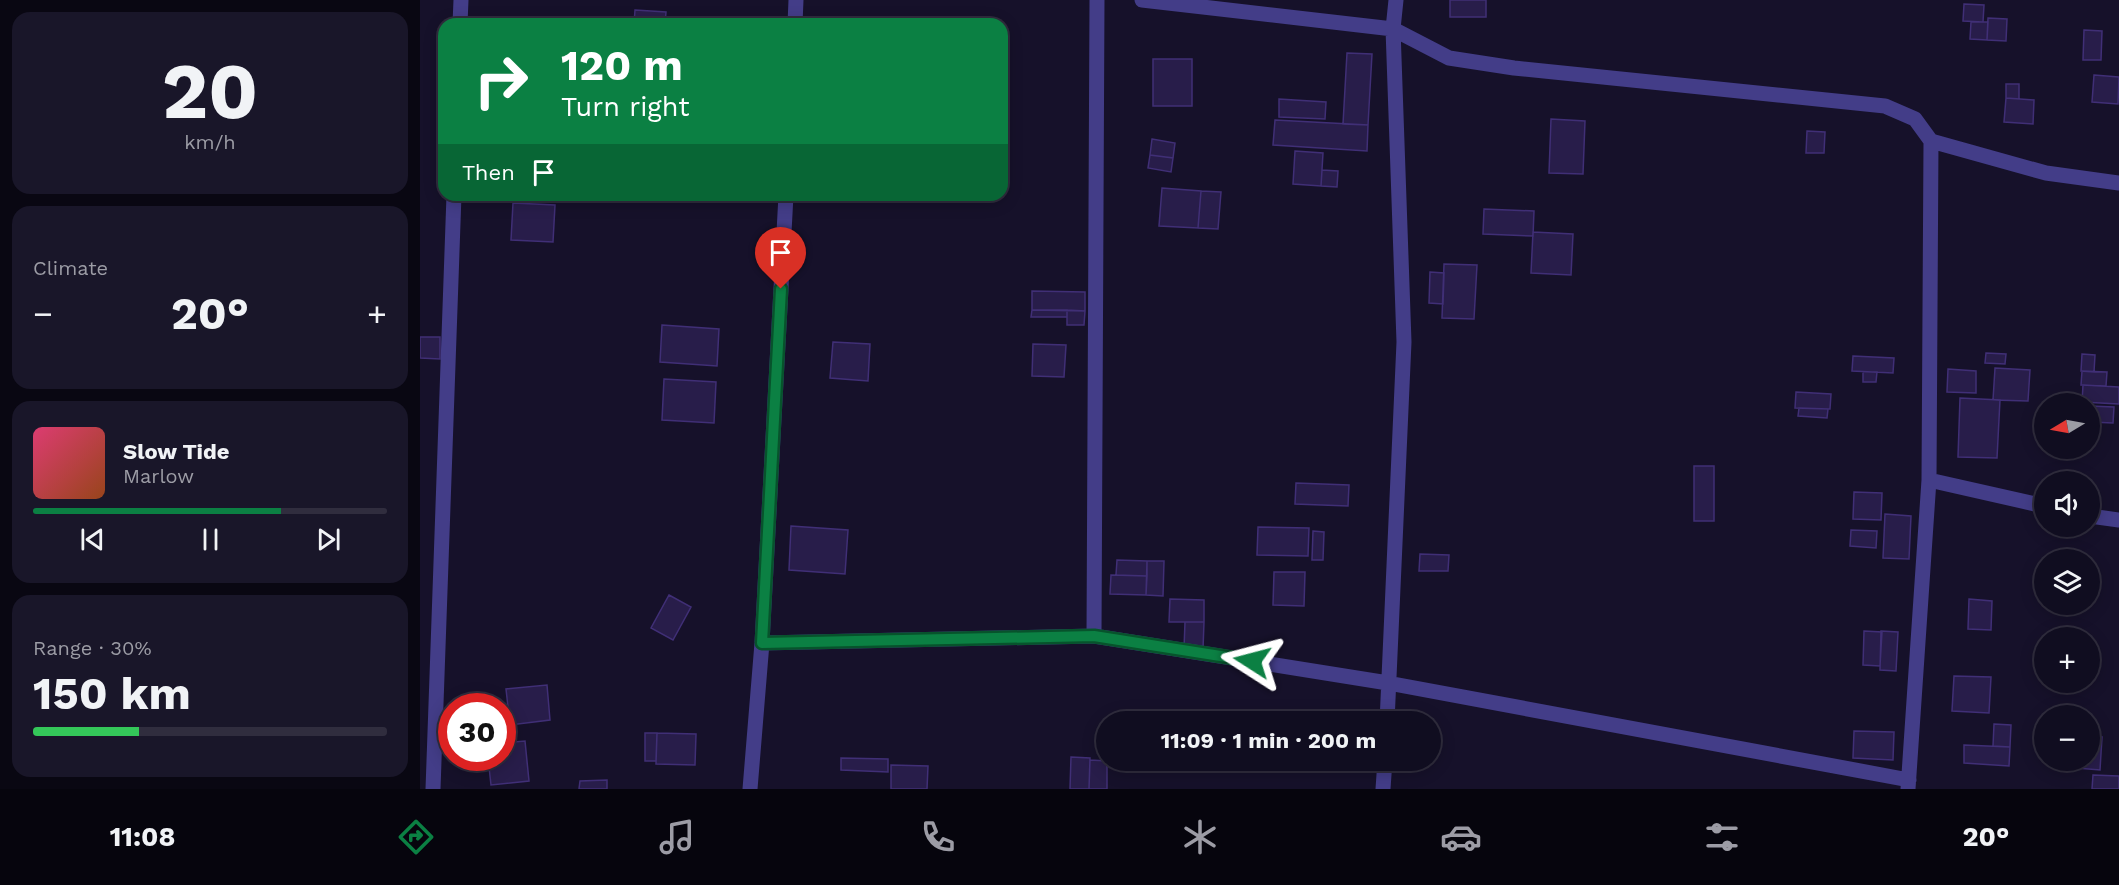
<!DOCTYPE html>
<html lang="en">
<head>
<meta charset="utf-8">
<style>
	body { margin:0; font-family:"Work Sans",sans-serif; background:#191629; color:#f1f3f6; height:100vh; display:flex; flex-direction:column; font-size:22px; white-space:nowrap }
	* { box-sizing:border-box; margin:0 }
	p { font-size:20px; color:#9c9ca5 }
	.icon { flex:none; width:33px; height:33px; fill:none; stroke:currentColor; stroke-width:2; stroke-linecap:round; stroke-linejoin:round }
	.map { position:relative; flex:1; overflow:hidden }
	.details { display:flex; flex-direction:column; gap:12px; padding:12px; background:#090712; width:420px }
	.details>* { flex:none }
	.guide { position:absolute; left:18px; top:18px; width:570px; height:183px; border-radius:18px; box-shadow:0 3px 15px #0003,0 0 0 2px #302d3e; background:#0b8043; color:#fff; overflow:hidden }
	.needle { width:39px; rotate:260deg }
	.buttons { position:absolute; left:1614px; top:393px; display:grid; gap:12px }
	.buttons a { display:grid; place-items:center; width:66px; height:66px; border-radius:50%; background:#100d20; box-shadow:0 3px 15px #0003,0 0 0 2px #302d3e; font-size:30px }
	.speed { position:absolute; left:18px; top:693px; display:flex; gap:12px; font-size:30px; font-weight:700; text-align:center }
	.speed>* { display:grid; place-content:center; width:78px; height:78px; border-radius:50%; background:#100d20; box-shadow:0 3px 15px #0003,0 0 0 2px #302d3e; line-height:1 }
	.speed .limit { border:9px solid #d22; background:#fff; color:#111 }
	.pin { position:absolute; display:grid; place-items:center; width:51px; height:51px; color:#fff; margin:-62px -26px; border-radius:50% 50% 50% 0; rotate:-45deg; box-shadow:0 0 6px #0007 }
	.pin .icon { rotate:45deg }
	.me { position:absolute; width:66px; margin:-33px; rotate:279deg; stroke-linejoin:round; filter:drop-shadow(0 0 4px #0008) }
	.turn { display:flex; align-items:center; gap:21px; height:126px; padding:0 24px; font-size:27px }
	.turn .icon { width:78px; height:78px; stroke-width:2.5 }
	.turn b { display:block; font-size:42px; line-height:51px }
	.then { display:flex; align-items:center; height:57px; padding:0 24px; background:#0003; gap:12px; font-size:22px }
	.big { font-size:45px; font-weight:700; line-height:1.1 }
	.details .tile { flex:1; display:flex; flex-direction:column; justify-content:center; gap:9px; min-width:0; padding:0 21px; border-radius:18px; background:#191629 }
	.details .dial { align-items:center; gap:0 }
	.dial b { font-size:78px; line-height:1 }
	.song { display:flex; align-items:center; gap:18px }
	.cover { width:72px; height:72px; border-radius:9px; background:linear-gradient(135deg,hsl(340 70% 55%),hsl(20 70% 35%)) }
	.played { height:6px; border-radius:3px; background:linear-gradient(90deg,#0b8043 70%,#302d3e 70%) }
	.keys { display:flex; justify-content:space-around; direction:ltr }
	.heat { display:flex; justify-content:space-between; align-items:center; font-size:33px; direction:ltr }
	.charge { height:9px; border-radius:4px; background:linear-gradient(90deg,#34c759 30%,#302d3e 0) }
	.trip { position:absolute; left:676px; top:711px; width:345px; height:60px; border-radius:30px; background:#100d20; box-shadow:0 3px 15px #0003,0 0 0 2px #302d3e; font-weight:700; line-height:60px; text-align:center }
	.tabs { display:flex; height:96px; justify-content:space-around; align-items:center; background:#06050d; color:#9c9ca5 }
	.tabs .icon { width:42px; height:42px }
	.tabs .active { color:#0b8043 }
	.tabs b { font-size:27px; color:#f1f3f6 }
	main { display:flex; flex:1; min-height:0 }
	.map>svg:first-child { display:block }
</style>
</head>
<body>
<main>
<section class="details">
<div class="tile dial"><b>20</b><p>km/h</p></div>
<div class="tile"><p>Climate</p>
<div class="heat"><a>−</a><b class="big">20°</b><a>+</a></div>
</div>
<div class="tile">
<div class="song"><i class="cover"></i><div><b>Slow Tide</b><p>Marlow</p></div></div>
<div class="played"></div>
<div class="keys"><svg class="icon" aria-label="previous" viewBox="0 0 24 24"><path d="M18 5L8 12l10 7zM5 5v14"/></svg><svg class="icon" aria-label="pause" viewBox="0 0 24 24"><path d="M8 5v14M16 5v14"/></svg><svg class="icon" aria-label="next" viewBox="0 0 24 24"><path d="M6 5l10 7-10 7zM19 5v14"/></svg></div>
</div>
<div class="tile"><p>Range · 30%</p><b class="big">150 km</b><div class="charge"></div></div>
</section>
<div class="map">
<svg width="1699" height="789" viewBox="0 0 1699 789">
	<rect width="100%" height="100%" fill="#16112a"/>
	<path fill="#281d4a" stroke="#402f76" stroke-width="1.5" d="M1030 0H1066V17H1030Z
		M1544 4 1564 5 1563 22 1543 21Z
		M215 10 246 12 245 24H214Z
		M1568 18 1587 19 1586 41 1567 40Z
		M1551 22H1568L1567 40 1550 39Z
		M1664 30 1682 31 1681 60H1663Z
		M927 53 952 54 948 125 923 124Z
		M733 59H772V106H733Z
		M1674 75 1699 77 1698 104 1672 102Z
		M1586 84H1599V99L1586 98Z
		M1586 98 1614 100 1613 124 1584 122Z
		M859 99 906 102 905 119 859 117Z
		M1131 119 1165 121 1163 174 1129 173Z
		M855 120 948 125 947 151 853 145Z
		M1387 131 1405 132 1404 153H1386Z
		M732 139 755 143 753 158 730 155Z
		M875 151 903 153 901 186 873 184Z
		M730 155 753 158 751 172 728 168Z
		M902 170 918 171 917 187 901 186Z
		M742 188 781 191 778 228 739 226Z
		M781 191 801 192 798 229 778 228Z
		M93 203 135 205 133 242 91 240Z
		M1064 209 1114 211 1113 236 1063 234Z
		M1113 232 1153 234 1151 275 1111 273Z
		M1024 264 1057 265 1054 319 1022 318Z
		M1010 272 1024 273 1023 304 1009 303Z
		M612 291 665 292V311L612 310Z
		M612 310H647V317H611Z
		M647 310 665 311 664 325H647Z
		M242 325 299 329 297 366 240 362Z
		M0 337H20V359L0 358Z
		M413 342 450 344 448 381 410 378Z
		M613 344 646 345 644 377 612 376Z
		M1566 353 1586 354 1585 364 1565 363Z
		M1662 354 1675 355 1674 372 1661 371Z
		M1433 356 1474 358 1473 373 1432 371Z
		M1575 368 1610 370 1608 401 1573 400Z
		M1528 369 1556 371V393L1527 392Z
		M1662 371 1687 372 1686 386 1661 385Z
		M1443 372H1457L1456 382H1443Z
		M244 379 296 382 294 423 242 420Z
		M1663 385 1699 387V404L1662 402Z
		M1376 392 1411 394 1410 409 1375 408Z
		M1540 398 1580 400 1577 458 1538 457Z
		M1670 406 1694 407 1693 423 1670 422Z
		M1379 408 1408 409 1407 418 1378 416Z
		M1274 466H1294V521H1274Z
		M876 483 929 485 928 506 875 504Z
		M1434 492 1462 493 1461 520 1433 519Z
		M1465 514 1491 516 1489 559 1463 558Z
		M371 526 428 530 425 574 369 570Z
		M838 527 889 528 888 556 837 555Z
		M1431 530 1457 531 1456 548 1430 546Z
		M893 531 904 532 903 560H892Z
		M1000 554 1029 555 1028 571H999Z
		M697 560 727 561V576L696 575Z
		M727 561H744L743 596 726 595Z
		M854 572H885L884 606 853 605Z
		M691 575 727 576 726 595 690 594Z
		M249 595 271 607 253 640 231 628Z
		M750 599 784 600V622H749Z
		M1549 599 1572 601 1571 630 1548 629Z
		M765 622H784L783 649H764Z
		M1444 631 1462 632 1460 666 1443 665Z
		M1461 631 1478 632 1476 671 1460 670Z
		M1534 676 1571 677 1569 713 1532 711Z
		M127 685 130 720 90 725 86 689Z
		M1574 724 1591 725 1590 747 1573 746Z
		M1434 731 1474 732 1473 760 1433 758Z
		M225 733H237L236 761H225Z
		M237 733 276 734 275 765 236 764Z
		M1670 737H1682L1680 770 1657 768 1658 760H1670Z
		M105 741 109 781 71 785 68 758H82V743Z
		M1544 745 1590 747 1589 766 1544 763Z
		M651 757 670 758 669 789H650Z
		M421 758 468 759V772L421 770Z
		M670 760 687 761V789H669Z
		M471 765 508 766 507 789H471Z
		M1673 775 1699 776V789H1672Z
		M187 780V789H159L160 781Z"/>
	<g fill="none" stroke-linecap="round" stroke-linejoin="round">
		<path stroke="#433d88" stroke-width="15" d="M722 0 973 29 1029 58 1094 68 1465 106 1495 119 1511 141 1509 480 1488 789
			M40 24 41 0
			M375 24 376 0
			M1511 141 1626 173 1699 183
			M1509 480 1624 506
			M1670 516 1699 520
			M674 636 677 0
			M342 643 674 636 968 683 1489 780
			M967 722 984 342 973 29 976 0
			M13 789 34 195
			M330 789 342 643 366 195
			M963 789 965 760"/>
	</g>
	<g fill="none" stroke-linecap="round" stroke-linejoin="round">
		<g stroke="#07532c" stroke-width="15">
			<path id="route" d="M361 289 342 643 674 636 832 661"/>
		</g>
		<use href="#route" stroke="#0b8043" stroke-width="10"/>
	</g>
</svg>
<div class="buttons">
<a><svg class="needle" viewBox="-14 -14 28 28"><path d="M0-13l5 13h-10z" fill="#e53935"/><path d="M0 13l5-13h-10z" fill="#9c9ca5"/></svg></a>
<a><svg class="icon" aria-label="sound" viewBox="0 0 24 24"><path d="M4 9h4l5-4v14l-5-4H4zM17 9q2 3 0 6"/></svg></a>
<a><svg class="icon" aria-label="layers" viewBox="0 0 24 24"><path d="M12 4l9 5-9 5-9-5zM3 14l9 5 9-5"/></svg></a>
<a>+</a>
<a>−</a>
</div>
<div class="speed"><div class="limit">30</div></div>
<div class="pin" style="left:361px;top:289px;background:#d93025"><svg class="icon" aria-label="arrive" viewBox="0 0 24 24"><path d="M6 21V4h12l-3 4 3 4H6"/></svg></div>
<svg class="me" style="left:832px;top:661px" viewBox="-20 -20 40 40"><path d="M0-17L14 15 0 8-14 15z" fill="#0b8043" stroke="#fff" stroke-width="4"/></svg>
<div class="trip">11:09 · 1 min · 200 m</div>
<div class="guide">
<div class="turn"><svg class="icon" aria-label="right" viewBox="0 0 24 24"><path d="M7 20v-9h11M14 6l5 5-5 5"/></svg><div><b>120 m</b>Turn right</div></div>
<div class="then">Then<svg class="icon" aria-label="arrive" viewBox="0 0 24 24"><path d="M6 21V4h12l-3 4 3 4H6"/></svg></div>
</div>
</div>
</main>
<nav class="tabs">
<b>11:08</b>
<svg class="icon active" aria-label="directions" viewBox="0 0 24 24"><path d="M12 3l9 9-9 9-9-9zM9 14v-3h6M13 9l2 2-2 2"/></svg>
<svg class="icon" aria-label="music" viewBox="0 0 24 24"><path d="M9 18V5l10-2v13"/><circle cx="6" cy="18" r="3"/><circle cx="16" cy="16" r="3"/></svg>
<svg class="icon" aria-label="phone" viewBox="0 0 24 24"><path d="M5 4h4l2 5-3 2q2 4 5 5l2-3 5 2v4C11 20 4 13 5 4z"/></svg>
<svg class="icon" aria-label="climate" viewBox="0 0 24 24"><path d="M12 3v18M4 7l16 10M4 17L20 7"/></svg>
<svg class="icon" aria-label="car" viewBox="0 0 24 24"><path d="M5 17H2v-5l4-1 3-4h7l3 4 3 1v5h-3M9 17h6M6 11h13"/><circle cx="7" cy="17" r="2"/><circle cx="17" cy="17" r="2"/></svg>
<svg class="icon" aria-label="filters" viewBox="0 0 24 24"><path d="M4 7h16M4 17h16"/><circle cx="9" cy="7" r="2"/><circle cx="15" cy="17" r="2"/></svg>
<b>20°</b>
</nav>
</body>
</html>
